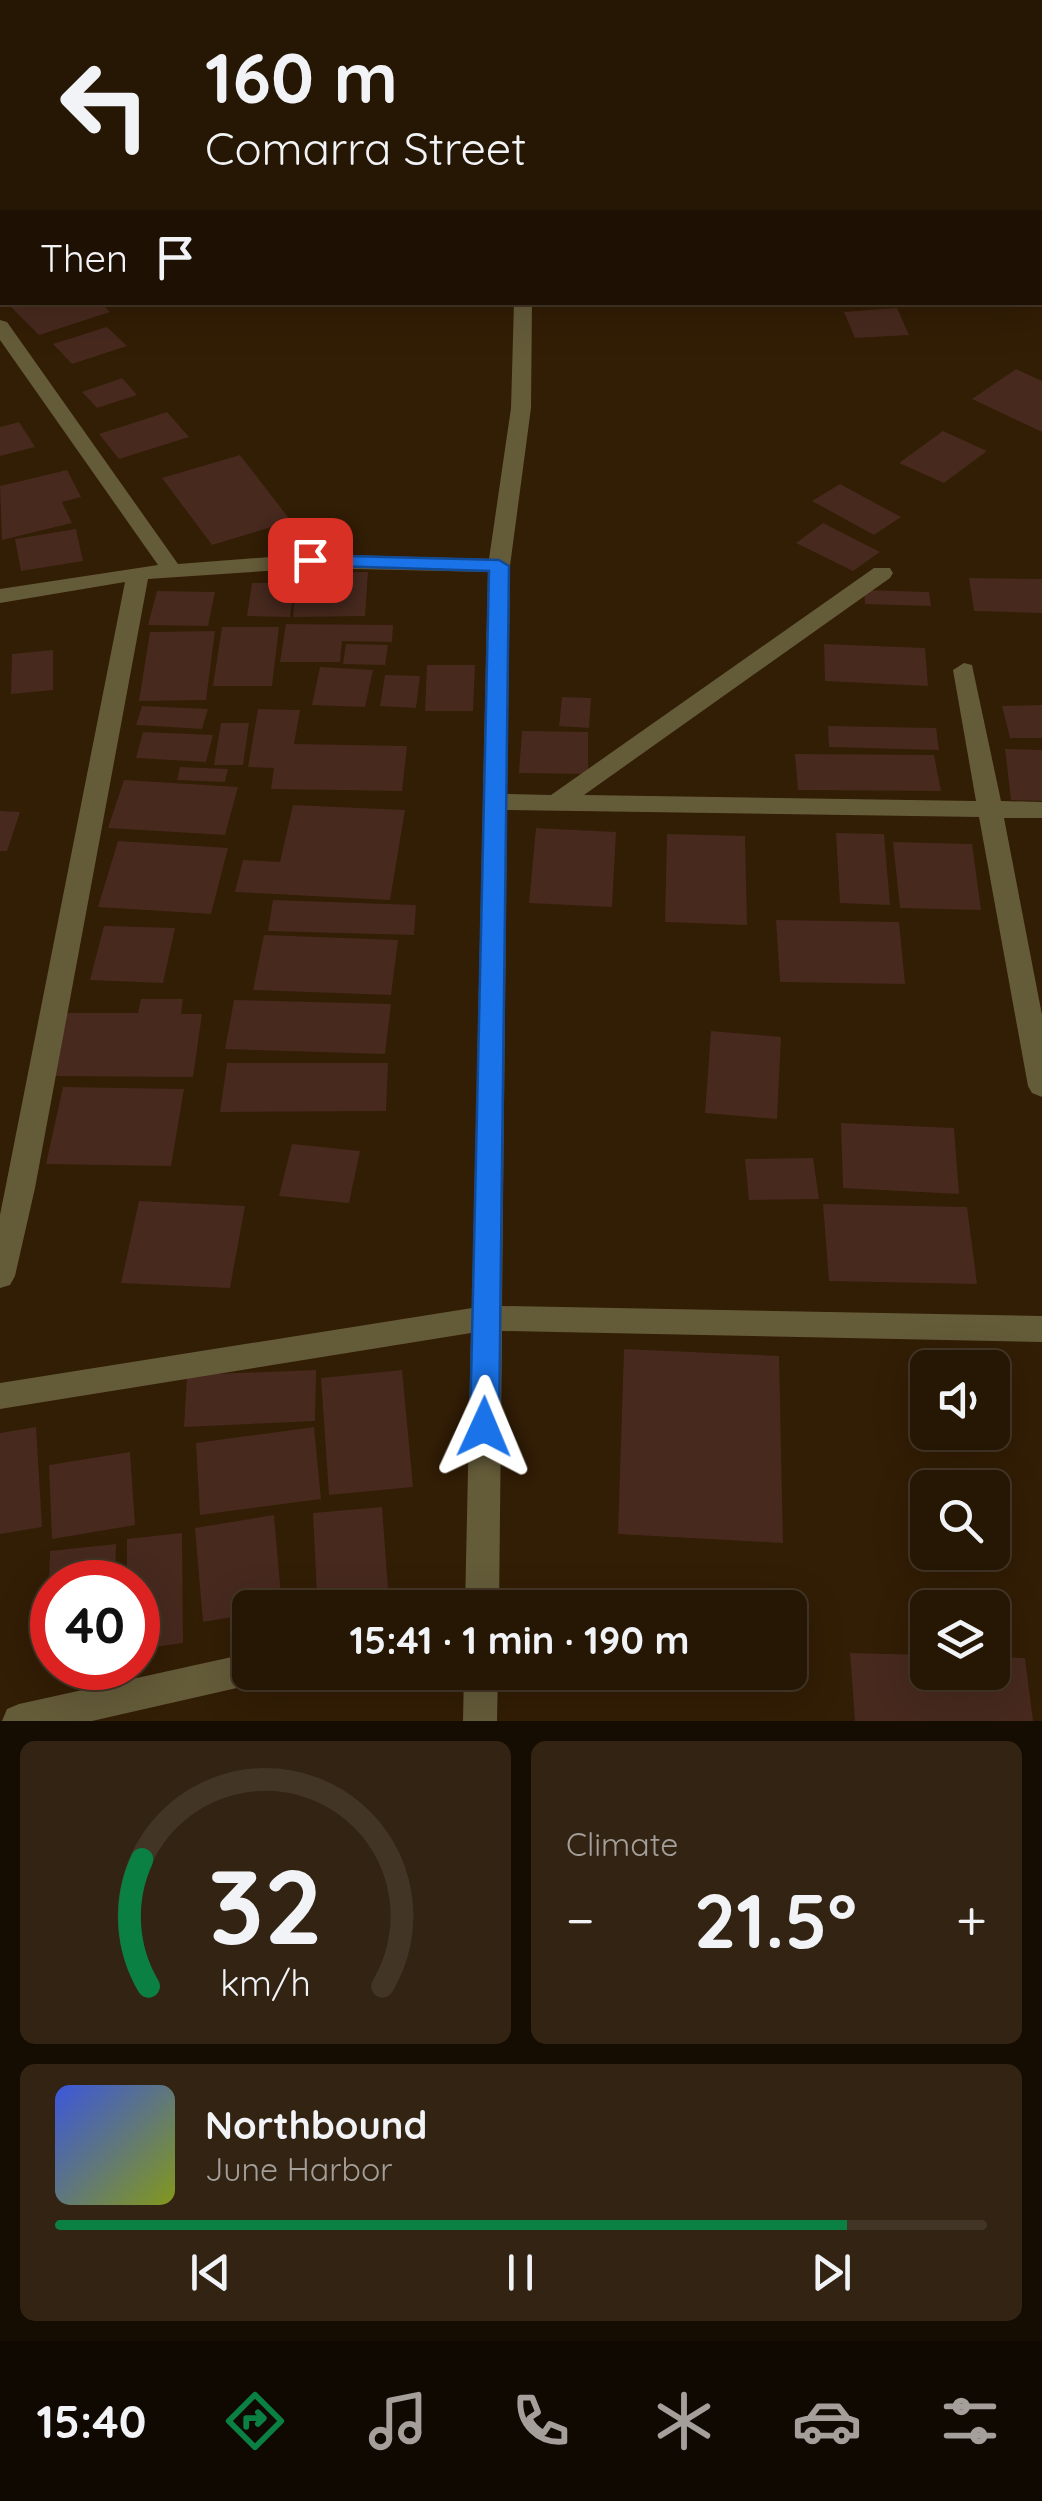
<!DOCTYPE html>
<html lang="en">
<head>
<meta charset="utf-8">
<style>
	body { margin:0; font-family:Quicksand,sans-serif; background:#322313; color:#f1f3f6; height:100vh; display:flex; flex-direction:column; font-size:38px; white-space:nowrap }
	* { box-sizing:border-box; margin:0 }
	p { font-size:32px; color:#a49f9a }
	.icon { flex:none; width:55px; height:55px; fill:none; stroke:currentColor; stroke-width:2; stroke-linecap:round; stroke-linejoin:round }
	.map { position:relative; height:1721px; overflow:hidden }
	.details { display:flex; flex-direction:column; gap:20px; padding:20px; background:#150c02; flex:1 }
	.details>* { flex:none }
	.banner { position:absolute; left:0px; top:0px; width:1042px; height:305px; box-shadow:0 10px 40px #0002,0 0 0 2px #423526; background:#261604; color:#f1f3f6; overflow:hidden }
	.controls { position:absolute; left:910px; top:1350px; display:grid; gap:20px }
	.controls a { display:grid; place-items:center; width:100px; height:100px; border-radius:15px; background:#261604; box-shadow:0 10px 40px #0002,0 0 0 2px #423526; font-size:50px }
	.speed { position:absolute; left:30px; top:1560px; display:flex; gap:20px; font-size:50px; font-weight:700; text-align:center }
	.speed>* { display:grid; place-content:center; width:130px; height:130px; border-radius:50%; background:#261604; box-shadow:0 10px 40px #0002,0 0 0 2px #423526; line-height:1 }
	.speed .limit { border:15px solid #d22; background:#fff; color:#111 }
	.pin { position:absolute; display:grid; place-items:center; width:85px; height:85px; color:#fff; margin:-42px; border-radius:20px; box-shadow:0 5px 15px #0006 }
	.me { position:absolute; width:110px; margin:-55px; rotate:1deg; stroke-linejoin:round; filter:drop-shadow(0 0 8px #0008) }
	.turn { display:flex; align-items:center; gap:35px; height:210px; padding:0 40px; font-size:45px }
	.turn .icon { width:130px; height:130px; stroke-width:2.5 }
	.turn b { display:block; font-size:70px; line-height:85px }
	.then { display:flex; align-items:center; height:95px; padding:0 40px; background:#0003; gap:20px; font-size:38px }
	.big { font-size:75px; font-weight:700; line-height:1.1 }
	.details .widget { flex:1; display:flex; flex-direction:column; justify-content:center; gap:15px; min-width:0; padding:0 35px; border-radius:15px; background:#322313 }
	.details .dial { align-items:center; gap:0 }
	.dial svg { height:260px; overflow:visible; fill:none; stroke:#423526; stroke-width:7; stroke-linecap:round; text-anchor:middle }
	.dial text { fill:#f1f3f6; stroke:none }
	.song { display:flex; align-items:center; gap:30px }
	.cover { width:120px; height:120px; border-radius:15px; background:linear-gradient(135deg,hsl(230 70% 55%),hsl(70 70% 35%)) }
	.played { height:10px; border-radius:5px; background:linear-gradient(90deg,#0b8043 85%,#423526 85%) }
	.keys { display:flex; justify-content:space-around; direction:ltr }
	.heat { display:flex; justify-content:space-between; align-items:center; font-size:55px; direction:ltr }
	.details .tiles { flex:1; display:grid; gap:20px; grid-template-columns:1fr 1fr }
	.widget:last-child { grid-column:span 2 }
	.trip { position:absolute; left:232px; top:1590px; width:575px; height:100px; border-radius:15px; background:#261604; box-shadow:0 10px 40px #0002,0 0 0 2px #423526; font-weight:700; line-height:100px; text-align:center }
	.menu { display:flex; height:160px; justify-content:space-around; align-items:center; background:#0f0902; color:#a49f9a }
	.menu .icon { width:70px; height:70px }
	.menu .active { color:#0b8043 }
	.menu b { font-size:45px; color:#f1f3f6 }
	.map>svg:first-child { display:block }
</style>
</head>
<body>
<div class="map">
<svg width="1042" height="1721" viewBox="0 0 1042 1721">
	<rect width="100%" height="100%" fill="#321d05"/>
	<path fill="#47291e" d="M21 302H100L110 312 39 335 10 306Z
		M897 308 909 335 855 338 844 312Z
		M107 327 127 346 72 364 53 344Z
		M1016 369 1042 381V432L972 399Z
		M122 378 137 395 97 408 82 392Z
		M167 412 189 437 119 459 99 434Z
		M19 422 35 447 0 456V427Z
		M943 431 987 451 944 483 899 463Z
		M240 455 291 521 212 545 162 478Z
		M67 470 81 497 62 502 72 523 2 540 0 486Z
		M840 484 901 517 874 535 812 501Z
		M823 523 880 552 853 571 796 543Z
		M76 529 83 561 21 571 15 539Z
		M368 572 365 616 293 617 297 573Z
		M969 578 1042 579V613L974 611Z
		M252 583H295L290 617 247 616Z
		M864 590 929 592 931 606 865 604Z
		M157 591 215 592 208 626 148 625Z
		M286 624 393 625 392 642 342 641 340 662H280Z
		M222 627H279L272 686H213Z
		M215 631 206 700 139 701 150 632Z
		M346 644 388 645 385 665 343 664Z
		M824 644 925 648 928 686 825 681Z
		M53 650V690L11 694 12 654Z
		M427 665H475L473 711H425Z
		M320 667 373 670 365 707 312 705Z
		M385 675 420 676 416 708 380 706Z
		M562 697 591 698 589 728 559 726Z
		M1042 705V738H1010L1002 706Z
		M142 706 208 709 202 729 136 725Z
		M258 709 300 710 294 744 407 746 402 791 271 789 274 768 248 767Z
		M221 723H249L243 765H214Z
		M828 726 936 728 939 750 829 747Z
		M522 731 588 732V774L519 773Z
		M143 732 213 735 206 762 136 758Z
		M1005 749 1042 750V801L1011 800Z
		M795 754 934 755 941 791 798 790Z
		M180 767 228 769 225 782 177 780Z
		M124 780 238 787 225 835 108 828Z
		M293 805 405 810 390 900 235 892 243 860 280 862Z
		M0 811 20 812 7 851H0Z
		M536 828 616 832 612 907 529 903Z
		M836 833 884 834 890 905 840 903Z
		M667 834 745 836 747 925 665 922Z
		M118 841 228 848 211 914 98 907Z
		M893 842 972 844 981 910 900 908Z
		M273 900 416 905 414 935 268 931Z
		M776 920 899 922 905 984 780 982Z
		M104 926 175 928 163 983 90 980Z
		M264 935 398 940 391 995 253 990Z
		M141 999H183L181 1014H202L193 1077 53 1076 66 1013H138Z
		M234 1000 391 1004 385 1054 225 1049Z
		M711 1031 781 1037 777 1119 705 1113Z
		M227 1063H388L386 1111 220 1112Z
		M63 1087 184 1089 171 1166 46 1164Z
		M841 1123 954 1128 959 1194 843 1188Z
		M292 1144 360 1151 349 1203 279 1196Z
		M813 1158 819 1199 749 1200 745 1159Z
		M139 1201 245 1206 230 1288 121 1283Z
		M823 1204 967 1207 977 1284 829 1281Z
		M624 1349 779 1356 783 1543 618 1534Z
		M316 1370 315 1421 184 1427 187 1375Z
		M402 1370 413 1487 329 1495 321 1378Z
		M36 1427 42 1527 0 1534V1433Z
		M314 1427 321 1499 200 1515 196 1443Z
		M130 1452 135 1525 52 1539 49 1465Z
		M382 1507 388 1588 317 1595 313 1513Z
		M274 1515 282 1608H250V1614L203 1622 195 1528Z
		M182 1533 183 1643 138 1649V1582H127V1539Z
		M116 1544 115 1582H49L50 1551Z
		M49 1583H52V1640L48 1641Z
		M850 1653 928 1655V1672H992V1657L1025 1658 1033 1721H855Z"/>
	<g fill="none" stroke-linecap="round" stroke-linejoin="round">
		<path fill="#645b39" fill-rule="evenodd" d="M524 0H540V2H525Z
			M514 302H532L531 408 510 566 507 794 551 795 874 568H890L893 573 890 578 584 795 976 801 953 670 964 663 972 665 1001 801 1042 802V818H1004L1042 1015V1097L1032 1093 1028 1086 979 817 507 810 502 1306 1042 1316V1342L502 1331 499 1608H465L471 1333 0 1409V1383L472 1308 488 572 310 568 148 579 35 1188 15 1276 10 1285 0 1288V1215L125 582 0 603V589L158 565 0 340V320L7 322 178 564 310 554 489 559 511 408Z
			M250 1653V1672H265L262 1680 250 1685 92 1721H2L7 1709 19 1704Z
			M464 1672H498L497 1721H463Z"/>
	</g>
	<path fill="#1a73e8" stroke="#114b97" stroke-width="2.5" d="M310 555 499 560 509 566 499 1427 495 1435 484 1439 474 1435 470 1427 489 571 303 565V556Z"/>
</svg>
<div class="controls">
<a><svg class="icon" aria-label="sound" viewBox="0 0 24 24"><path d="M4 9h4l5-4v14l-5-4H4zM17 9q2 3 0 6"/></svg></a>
<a><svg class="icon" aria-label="search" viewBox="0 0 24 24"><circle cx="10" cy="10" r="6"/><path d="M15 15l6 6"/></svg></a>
<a><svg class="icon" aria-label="layers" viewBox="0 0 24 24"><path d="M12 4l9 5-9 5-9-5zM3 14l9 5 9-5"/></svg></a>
</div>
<div class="speed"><div class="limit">40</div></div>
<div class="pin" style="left:310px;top:560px;background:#d93025"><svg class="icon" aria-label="arrive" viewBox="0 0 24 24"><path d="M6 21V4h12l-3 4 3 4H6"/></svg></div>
<svg class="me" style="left:484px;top:1427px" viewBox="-20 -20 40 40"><path d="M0-17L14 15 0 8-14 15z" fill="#1a73e8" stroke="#fff" stroke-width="4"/></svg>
<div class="trip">15:41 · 1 min · 190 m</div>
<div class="banner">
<div class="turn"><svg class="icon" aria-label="left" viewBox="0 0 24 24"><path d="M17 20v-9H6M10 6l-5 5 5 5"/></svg><div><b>160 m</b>Comarra Street</div></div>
<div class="then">Then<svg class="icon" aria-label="arrive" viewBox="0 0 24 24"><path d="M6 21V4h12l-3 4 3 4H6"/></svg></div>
</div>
</div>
<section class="details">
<div class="tiles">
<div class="widget dial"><svg viewBox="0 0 100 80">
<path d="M14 69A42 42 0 1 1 86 69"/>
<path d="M14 69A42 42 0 0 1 12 30" stroke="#0b8043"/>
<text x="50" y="56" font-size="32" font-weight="700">32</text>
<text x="50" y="72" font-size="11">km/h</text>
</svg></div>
<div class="widget"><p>Climate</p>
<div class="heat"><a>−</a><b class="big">21.5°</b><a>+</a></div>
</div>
<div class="widget">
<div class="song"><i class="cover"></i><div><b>Northbound</b><p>June Harbor</p></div></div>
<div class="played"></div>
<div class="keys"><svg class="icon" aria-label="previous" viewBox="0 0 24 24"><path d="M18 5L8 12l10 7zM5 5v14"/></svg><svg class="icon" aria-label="pause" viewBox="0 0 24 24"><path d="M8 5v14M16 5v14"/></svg><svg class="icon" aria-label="next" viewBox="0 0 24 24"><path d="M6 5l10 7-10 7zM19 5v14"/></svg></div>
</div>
</div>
</section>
<nav class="menu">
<b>15:40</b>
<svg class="icon active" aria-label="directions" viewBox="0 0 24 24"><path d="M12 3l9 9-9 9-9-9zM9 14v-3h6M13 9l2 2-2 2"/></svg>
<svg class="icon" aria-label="music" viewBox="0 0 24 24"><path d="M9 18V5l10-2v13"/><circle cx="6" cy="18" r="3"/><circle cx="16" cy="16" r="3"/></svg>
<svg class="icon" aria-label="phone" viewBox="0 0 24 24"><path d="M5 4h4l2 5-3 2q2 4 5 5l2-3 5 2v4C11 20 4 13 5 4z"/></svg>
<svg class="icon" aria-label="climate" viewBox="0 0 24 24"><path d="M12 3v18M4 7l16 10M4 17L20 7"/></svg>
<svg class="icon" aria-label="car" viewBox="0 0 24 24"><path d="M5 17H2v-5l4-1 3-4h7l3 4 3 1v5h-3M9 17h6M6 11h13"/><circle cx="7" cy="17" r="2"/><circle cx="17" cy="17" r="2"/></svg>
<svg class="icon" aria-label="filters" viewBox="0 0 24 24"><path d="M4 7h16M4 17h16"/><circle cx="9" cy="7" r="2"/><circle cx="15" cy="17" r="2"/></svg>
</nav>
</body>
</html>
